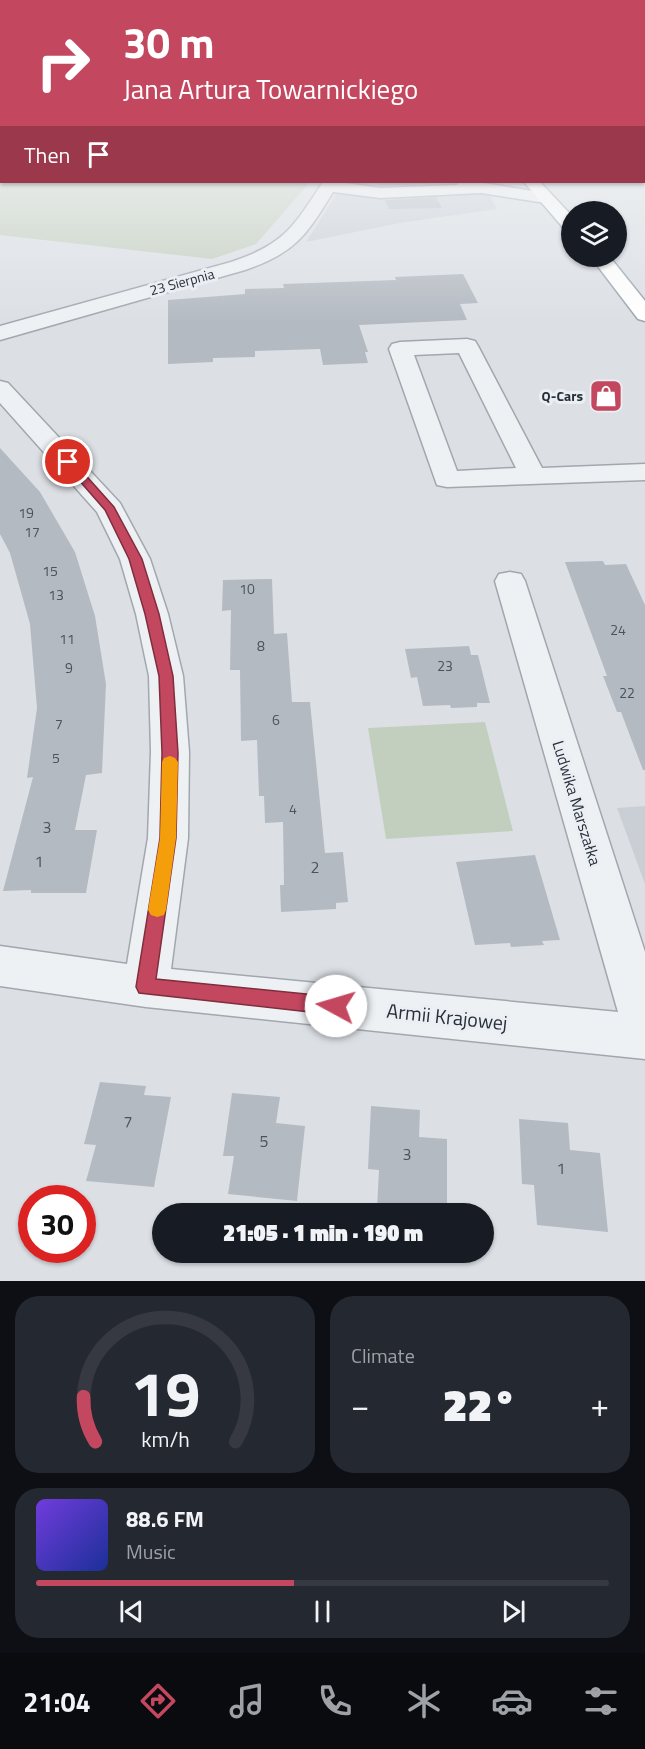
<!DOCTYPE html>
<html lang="en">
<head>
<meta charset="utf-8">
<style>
	body { margin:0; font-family:"Titillium Web",sans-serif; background:#242831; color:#f1f3f6; height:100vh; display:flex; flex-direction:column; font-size:22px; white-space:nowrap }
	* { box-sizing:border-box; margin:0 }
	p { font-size:20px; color:#9ea1a6 }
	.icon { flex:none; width:33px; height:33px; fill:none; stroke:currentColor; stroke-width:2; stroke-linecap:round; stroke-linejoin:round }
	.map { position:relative; height:1281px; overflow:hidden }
	.sheet { display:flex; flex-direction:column; gap:15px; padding:15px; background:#0d0f14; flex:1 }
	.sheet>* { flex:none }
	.top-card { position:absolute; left:0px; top:0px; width:645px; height:183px; box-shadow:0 2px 4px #0004; background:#c44760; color:#fff; overflow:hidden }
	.fabs { position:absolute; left:561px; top:201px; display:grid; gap:12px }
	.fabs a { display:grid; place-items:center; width:66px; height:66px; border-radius:50%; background:#171b24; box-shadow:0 2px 4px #0004; font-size:30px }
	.speed { position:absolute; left:18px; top:1185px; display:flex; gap:12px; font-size:30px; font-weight:700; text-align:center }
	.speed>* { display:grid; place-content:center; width:78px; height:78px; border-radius:50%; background:#171b24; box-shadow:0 2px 4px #0004; line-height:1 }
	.speed .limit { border:9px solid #d22; background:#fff; color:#111 }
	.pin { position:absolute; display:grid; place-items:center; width:51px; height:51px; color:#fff; margin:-26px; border:3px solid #fff; border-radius:50%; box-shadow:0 2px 6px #0007 }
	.me { position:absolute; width:66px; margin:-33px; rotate:276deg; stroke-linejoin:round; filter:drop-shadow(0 0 4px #0008) }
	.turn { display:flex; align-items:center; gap:21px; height:126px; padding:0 24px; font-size:27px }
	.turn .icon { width:78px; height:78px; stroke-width:2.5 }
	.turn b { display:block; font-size:42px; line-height:51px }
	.then { display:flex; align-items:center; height:57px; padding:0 24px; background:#0003; gap:12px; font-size:22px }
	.big { font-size:45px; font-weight:800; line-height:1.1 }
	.sheet .tile { flex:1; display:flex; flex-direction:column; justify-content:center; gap:9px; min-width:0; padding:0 21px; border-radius:24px; background:#242831 }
	.sheet .dial { align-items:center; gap:0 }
	.dial svg { height:156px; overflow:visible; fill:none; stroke:#363941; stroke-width:7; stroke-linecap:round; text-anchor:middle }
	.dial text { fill:#f1f3f6; stroke:none }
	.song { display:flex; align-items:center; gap:18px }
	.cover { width:72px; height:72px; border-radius:9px; background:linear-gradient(135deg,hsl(260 70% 55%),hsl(230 70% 35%)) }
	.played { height:6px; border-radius:3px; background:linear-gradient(90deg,#c44760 45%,#363941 45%) }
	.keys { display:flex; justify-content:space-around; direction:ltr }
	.heat { display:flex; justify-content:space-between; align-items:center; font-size:33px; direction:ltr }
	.sheet .tiles { flex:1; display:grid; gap:15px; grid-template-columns:1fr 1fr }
	.tile:last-child { grid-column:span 2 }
	.trip { position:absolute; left:152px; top:1203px; width:342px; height:60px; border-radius:30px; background:#171b24; box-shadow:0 2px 4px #0004; font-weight:800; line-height:60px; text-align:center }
	.dock { display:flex; height:96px; justify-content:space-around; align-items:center; background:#090b0e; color:#9ea1a6 }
	.dock .icon { width:42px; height:42px }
	.dock .current { color:#c44760 }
	.dock b { font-size:27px; color:#f1f3f6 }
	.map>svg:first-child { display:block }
</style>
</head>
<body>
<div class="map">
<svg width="645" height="1281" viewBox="0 0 645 1281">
	<rect width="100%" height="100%" fill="#dce0e5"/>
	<path fill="#cacfd6" d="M344 182H483L497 209 400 223 306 242Z
		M645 806V884L617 808Z"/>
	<path fill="#c3cfbe" d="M0 143 2 182H310L256 244 212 259 0 235Z
		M485 722 513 831 386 839 368 728Z"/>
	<path fill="#b4bac2" d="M377 182H427L429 184 380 186Z
		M436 197 442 208 389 209 385 200Z
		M463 274 478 303 460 304 467 320 359 325 368 352H365L368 363 323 365 320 349 255 351V357L213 358V362L168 364V300L245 294V289L284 288 283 284 396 280 395 277Z
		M0 448 40 492 75 552 95 616 106 684 102 773 86 775 75 830H97L86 893H31V890L3 891 33 777 27 778 37 708 30 624 10 553 0 534Z
		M603 561 605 565 626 564 645 605V770H643L621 712H617L603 676H607L565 562Z
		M272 579 274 634 287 633 292 702H310L325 853 343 852 348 902 336 903V909L281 912 280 885H284L283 822 265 823 264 796H259L257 740 241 741 240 670H230L231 610 222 611 223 580Z
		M469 646 471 655H478L490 703H477V707L451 708 450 705 423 706 417 677 411 678 405 649Z
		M535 855 560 940 542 941 544 945 511 947 510 943 475 945 456 862Z
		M100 1082 146 1086 144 1095 171 1097 154 1187 86 1181 96 1145 84 1144Z
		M232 1093 280 1097 276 1123 305 1126 297 1201 228 1194 234 1156H223Z
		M371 1106 420 1110 419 1137 447 1139V1214L377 1209 379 1170 368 1169Z
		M519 1119 568 1123 570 1150 600 1153 608 1232 537 1225 534 1185 522 1184Z"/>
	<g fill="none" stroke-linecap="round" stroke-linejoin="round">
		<g stroke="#a2a7ae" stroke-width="3">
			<path id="minor" d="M323 182H339L380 188 458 185 456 182H478L545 193 553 198 545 203 481 193 380 198 333 192C306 236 295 253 245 270L0 340V326L231 262C285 244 293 227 323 182Z
				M467 339 475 341 478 346 542 468 645 464V480L447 487 437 485 389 349 392 344 400 342ZM459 353 516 468 457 471 414 355Z
				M0 381 8 383 120 503 150 559 168 614 183 676 189 752 188 838 171 969 618 1012 495 581 499 574 510 572 521 574 525 581 645 952V1059L146 1007 0 986V946L127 964 148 838 151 752 149 676 136 614 120 559 97 512 0 403Z"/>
		</g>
		<g stroke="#9ca5b0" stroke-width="3">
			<path id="major" d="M524 182H540L572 216V232L566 231Z
				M590 256H609L645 301V321L638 319Z"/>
		</g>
		<use href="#minor" fill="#eef1f4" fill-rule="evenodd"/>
		<use href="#major" fill="#fff" fill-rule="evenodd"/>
	</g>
	<linearGradient id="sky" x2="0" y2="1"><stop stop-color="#88b2da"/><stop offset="0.44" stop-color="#eff1f3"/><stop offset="1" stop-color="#eff1f3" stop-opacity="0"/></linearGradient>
	<rect width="645" height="323" fill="url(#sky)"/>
	<path fill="#c44760" stroke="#7f2e3e" stroke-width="1.5" d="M68 459 72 460 114 507 142 559 159 614 173 676 178 753 176 838 156 979 336 997 343 1000 345 1006 343 1012 336 1015 139 993 136 987 160 838 162 753 159 676 145 614 129 559 105 510 63 462Z"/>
	<path fill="#f59e0b" d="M170 756 175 758 178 762 176 838 166 910 164 915 157 917 151 915 148 910 160 838 162 762 164 758Z"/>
	<defs>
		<g id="shop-square" transform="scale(1.725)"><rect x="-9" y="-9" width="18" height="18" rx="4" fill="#c44760" stroke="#ebeff3"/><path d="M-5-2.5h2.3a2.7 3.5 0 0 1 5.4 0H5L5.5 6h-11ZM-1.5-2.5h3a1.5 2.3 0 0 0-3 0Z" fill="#fff"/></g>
	</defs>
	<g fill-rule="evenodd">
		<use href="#shop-square" x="606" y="396"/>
	</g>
	<g text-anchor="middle" stroke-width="6" stroke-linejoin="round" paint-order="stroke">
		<g font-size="14" fill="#272f3a" stroke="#ebeff3">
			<text transform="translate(182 282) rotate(-15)" y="5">23 Sierpnia</text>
		</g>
		<g font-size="14" font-weight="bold" fill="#272f3a" stroke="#ebeff3" text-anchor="end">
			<text x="583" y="401">Q-Cars</text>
		</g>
		<g font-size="14" fill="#4a525c">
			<text x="26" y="518">19</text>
			<text x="32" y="537">17</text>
			<text x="50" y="576">15</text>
			<text x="247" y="594">10</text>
			<text x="56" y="600">13</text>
			<text x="618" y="635">24</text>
			<text x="67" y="644">11</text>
			<text x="261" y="651">8</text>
			<text x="445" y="671">23</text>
			<text x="69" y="673">9</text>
			<text x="627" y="698">22</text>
			<text x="276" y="725">6</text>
			<text x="59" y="729">7</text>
			<text x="56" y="763">5</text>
			<text x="293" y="814">4</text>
		</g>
		<g font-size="16" fill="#272f3a" stroke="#ebeff3">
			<text transform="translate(577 803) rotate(73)" y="6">Ludwika Marszałka</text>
		</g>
		<g font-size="16" fill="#4a525c">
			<text x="47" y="833">3</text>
			<text x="39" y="867">1</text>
			<text x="315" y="873">2</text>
			<text x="128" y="1127">7</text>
			<text x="264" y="1147">5</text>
			<text x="407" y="1160">3</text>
			<text x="561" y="1174">1</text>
		</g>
		<g font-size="20" fill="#272f3a" stroke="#ebeff3">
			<text transform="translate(447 1017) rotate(6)" y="7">Armii Krajowej</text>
		</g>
	</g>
</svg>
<div class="fabs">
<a><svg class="icon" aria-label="layers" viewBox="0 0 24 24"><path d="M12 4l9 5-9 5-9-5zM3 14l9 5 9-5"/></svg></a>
</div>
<div class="speed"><div class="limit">30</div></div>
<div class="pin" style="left:68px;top:462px;background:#d93025"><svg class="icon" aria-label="arrive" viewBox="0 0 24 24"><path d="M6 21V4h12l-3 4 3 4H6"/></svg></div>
<svg class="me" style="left:336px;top:1006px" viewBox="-20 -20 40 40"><circle r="19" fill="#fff"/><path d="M0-13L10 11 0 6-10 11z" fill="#c44760"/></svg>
<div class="trip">21:05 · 1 min · 190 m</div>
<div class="top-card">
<div class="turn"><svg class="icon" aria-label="right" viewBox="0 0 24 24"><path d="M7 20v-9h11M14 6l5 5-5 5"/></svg><div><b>30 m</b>Jana Artura Towarnickiego</div></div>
<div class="then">Then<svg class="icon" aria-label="arrive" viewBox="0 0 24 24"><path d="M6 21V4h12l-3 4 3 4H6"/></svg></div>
</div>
</div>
<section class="sheet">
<div class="tiles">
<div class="tile dial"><svg viewBox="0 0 100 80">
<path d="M14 69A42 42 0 1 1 86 69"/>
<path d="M14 69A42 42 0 0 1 8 46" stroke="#c44760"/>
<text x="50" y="56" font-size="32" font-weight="700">19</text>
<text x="50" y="72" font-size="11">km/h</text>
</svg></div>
<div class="tile"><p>Climate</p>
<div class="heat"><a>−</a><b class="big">22°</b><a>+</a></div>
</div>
<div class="tile">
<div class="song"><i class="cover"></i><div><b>88.6 FM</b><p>Music</p></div></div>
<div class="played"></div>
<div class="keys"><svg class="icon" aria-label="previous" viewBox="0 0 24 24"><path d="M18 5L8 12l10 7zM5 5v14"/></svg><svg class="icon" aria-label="pause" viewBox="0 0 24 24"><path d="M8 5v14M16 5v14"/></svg><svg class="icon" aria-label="next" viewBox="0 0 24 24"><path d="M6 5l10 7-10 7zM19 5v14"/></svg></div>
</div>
</div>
</section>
<nav class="dock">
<b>21:04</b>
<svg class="icon current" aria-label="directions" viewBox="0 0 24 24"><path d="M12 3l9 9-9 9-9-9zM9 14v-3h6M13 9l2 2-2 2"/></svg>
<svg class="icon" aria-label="music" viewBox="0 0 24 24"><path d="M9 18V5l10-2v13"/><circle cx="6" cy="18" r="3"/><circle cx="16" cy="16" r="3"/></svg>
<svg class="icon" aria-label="phone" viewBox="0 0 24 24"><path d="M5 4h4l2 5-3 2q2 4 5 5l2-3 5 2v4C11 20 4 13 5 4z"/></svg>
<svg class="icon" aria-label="climate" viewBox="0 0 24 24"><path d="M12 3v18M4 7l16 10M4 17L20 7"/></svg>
<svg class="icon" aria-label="car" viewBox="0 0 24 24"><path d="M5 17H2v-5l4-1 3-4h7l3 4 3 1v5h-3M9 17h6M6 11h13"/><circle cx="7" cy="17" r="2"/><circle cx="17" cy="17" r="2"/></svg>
<svg class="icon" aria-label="filters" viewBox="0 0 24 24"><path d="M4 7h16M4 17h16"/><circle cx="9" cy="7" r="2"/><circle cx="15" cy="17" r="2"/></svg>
</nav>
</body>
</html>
